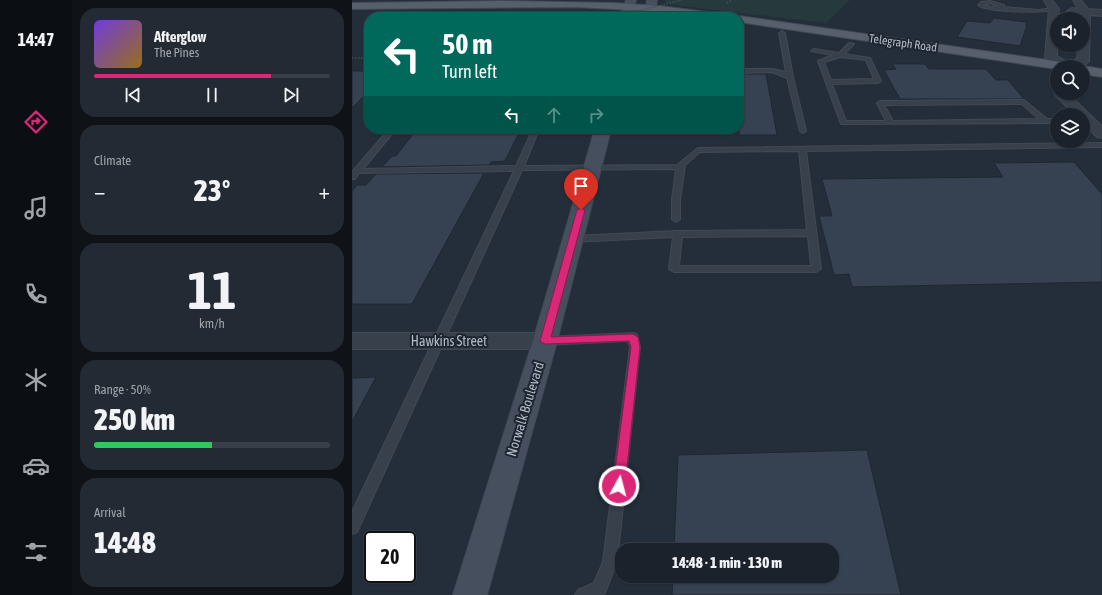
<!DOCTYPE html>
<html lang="en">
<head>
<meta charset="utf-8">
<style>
	body { margin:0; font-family:"Asap Condensed",sans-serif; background:#242a34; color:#f1f3f6; height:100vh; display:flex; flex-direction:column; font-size:15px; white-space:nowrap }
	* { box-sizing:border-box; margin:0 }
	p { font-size:13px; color:#a0a4a9 }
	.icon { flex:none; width:22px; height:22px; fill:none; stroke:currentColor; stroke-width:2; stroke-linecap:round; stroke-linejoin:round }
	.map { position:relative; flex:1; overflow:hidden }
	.sheet { display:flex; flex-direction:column; gap:8px; padding:8px; background:#0f1318; width:280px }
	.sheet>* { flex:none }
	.banner { position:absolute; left:12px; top:12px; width:380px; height:122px; border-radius:16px; box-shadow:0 1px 3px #0004,0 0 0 1px #393f48; background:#00695c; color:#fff; overflow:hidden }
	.buttons { position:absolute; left:698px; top:12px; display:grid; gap:8px }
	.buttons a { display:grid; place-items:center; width:40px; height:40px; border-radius:50%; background:#1b222c; box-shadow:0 1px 3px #0004,0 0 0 1px #393f48; font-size:20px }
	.speed { position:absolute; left:12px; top:531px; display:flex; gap:8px; font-size:20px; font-weight:700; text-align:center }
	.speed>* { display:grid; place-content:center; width:52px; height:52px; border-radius:50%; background:#1b222c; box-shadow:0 1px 3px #0004,0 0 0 1px #393f48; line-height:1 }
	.speed .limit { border:2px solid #111; border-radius:6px; background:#fff; color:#111 }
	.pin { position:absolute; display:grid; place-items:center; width:34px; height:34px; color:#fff; margin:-41px -17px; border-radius:50% 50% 50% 0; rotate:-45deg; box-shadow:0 0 4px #0007 }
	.pin .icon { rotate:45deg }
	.me { position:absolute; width:44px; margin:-22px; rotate:7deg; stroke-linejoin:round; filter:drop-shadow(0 0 3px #0008) }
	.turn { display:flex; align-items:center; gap:14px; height:84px; padding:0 12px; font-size:18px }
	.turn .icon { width:52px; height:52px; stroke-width:2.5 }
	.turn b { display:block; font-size:28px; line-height:34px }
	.lanes { display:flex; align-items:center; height:38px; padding:0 12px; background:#0003; justify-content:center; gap:20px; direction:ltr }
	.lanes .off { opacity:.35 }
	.big { font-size:30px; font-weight:800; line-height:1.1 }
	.sheet .card { flex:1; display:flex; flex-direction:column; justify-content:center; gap:6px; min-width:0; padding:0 14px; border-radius:16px; background:#242a34 }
	.sheet .dial { align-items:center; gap:0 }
	.dial b { font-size:52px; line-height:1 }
	.song { display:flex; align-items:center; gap:12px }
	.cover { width:48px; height:48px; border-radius:6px; background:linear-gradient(135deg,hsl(260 70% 55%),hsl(40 70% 35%)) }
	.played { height:4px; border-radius:2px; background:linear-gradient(90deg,#db2777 75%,#393f48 75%) }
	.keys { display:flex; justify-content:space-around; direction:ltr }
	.heat { display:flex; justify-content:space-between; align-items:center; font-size:22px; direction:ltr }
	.charge { height:6px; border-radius:3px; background:linear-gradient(90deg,#34c759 50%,#393f48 0) }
	.trip { position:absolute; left:263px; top:543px; width:224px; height:40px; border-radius:16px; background:#1b222c; box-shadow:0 1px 3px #0004,0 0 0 1px #393f48; font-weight:800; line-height:40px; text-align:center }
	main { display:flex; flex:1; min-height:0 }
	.menu { display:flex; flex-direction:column; width:72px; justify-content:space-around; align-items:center; background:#0b0e12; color:#a0a4a9 }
	.menu .icon { width:28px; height:28px }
	.menu .on { color:#db2777 }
	.menu b { font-size:18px; color:#f1f3f6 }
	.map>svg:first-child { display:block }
</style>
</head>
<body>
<main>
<nav class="menu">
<b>14:47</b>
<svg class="icon on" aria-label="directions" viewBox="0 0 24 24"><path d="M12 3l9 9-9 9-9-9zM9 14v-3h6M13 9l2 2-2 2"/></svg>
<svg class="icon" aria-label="music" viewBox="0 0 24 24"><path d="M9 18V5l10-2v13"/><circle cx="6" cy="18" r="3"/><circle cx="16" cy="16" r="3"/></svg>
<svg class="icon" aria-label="phone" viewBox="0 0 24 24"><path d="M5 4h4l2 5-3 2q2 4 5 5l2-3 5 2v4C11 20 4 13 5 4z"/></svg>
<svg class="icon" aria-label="climate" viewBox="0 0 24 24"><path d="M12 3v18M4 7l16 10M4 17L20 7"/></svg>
<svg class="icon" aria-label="car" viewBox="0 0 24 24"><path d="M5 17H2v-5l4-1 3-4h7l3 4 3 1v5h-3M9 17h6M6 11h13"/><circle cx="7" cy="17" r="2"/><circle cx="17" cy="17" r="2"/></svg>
<svg class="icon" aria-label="filters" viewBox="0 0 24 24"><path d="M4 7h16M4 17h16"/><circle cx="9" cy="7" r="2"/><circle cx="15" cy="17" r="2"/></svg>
</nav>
<section class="sheet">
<div class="card">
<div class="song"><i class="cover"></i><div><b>Afterglow</b><p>The Pines</p></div></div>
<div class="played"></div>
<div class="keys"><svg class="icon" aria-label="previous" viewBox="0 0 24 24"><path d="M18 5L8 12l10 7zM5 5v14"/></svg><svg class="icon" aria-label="pause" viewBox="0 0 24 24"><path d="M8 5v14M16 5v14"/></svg><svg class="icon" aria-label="next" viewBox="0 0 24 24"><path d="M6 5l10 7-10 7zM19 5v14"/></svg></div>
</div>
<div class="card"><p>Climate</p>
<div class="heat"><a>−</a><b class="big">23°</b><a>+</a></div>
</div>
<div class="card dial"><b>11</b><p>km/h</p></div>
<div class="card"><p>Range · 50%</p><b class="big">250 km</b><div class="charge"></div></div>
<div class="card"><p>Arrival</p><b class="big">14:48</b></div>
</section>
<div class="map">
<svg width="750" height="595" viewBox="0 0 750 595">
	<rect width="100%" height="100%" fill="#242e3b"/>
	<path fill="#26393c" d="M313 0H498L474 23 321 5 313 2Z"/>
	<path fill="#364252" stroke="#1f2732" d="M642 18 674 22V25H675L668 46 605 37 615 21 638 23Z
		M540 64H573L577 69H634L644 80H656L672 99H548L532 70 544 69Z
		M0 71H17V91L0 108Z
		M387 74H414L425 135H387Z
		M65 129H169L153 161 139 162 137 165 30 167 40 156H44Z
		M722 162 750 194V282L500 287 497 274 482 275 467 216H480L470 179 651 177 642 163Z
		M132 173 60 304H0V191L5 185H14L24 174Z
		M24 377 0 422V378Z
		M515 450 549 595H320L321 576H480V550H322L326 455Z"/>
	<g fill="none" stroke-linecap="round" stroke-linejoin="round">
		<g stroke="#414954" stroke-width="2">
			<path id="lane" d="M638 1 652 5V7L687 10 702 8 704 9C695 14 634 12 626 5L629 2ZM638 3 646 6 639 7 631 5Z
				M430 31 433 33 441 77 454 131 451 133 448 131 435 78 420 72 387 73V69H420L434 72 427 33Z
				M497 43 502 44 492 54 518 58 529 81 526 83 480 84 494 121H534L525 103 528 101 672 100 695 119H705V123L489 124 466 61 481 55 459 51 462 49 487 53ZM489 57 514 60 522 79 479 80 472 62ZM670 104 687 119 541 121 532 105Z
				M37 129H44L11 169 164 166 181 129H187L172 166 325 165 346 148 750 143V147L454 151 469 269 464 272H322L317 269 321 237 221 242 217 239 221 236 326 231 455 230 447 151 348 152 333 165 328 200V219L324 222 320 219V200L324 169 170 170 5 532 0 534V512L162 171 7 173 3 179H0V172ZM456 236 459 266H327L330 237Z
				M281 333 285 334 288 347 265 562 253 593 250 595H223L226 590 242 583 251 562 278 347 276 341 193 345 189 344 188 341 189 338 193 337Z"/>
		</g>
		<g stroke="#414954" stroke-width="2">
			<path id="street" d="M692 0H700L707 9 706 19H705V56L717 63 725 59 726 45H731V19H728V14L717 13 715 11 720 8 726 9 721 0H729L736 9 750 10V16L738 15 737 61C727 73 702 68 693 57L697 9Z
				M704 90H705V93H715L750 126V138L745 137 731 123V115H723L704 96 702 93Z
				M0 333H193L201 336 204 341 201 346 193 349H0Z"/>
		</g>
		<g stroke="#414954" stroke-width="2">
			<path id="secondary" d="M274 0H284L278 17H268Z
				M295 0H305L302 17H292Z
				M243 129H259L205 341 135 595H101L181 341Z"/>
		</g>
		<g stroke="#414954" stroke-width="2">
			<path id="primary" d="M150 1 262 3 308 6 371 14 376 17H348L299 11 224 7 0 9V3Z
				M387 16 716 63 720 64 722 67H705V69L387 22V17H383Z
				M731 66 750 69V77L731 74V67H728Z"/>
		</g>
		<path stroke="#3f5254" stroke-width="1.5" stroke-dasharray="1.5 1.5" stroke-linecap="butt" d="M375 3 380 0
			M0 58H17"/>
		<use href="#lane" fill="#38404b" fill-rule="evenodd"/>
		<use href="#street" fill="#38404b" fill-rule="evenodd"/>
		<use href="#secondary" fill="#464f5e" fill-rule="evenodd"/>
		<use href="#primary" fill="#565f6b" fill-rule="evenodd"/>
		<path stroke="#3f5254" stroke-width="1.5" stroke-dasharray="1.5 1.5" stroke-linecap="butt" d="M262 17 330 0"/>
	</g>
	<path fill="#db2777" stroke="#8e194d" d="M229 208 233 210 199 337 281 334 286 337 288 347 273 486 272 489 267 491 263 489 261 486 279 347 277 341 193 344 188 341 225 210Z"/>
	<g text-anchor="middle" stroke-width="4" stroke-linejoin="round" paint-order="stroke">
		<g font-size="12" fill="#b3bbc7" stroke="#1d2530">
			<text transform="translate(551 43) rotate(8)" y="4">Telegraph Road</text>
		</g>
		<g font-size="14" fill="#b3bbc7" stroke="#1d2530">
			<text x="97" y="346">Hawkins Street</text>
			<text transform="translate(173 409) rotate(-73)" y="5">Norwalk Boulevard</text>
		</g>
	</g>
</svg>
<div class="buttons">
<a><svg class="icon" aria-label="sound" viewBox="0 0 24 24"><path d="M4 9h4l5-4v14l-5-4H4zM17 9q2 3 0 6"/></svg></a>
<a><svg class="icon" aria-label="search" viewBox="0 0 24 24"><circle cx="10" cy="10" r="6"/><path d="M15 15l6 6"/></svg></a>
<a><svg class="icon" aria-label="layers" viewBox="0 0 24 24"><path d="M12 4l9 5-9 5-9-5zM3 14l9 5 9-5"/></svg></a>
</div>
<div class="speed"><div class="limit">20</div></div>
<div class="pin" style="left:229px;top:210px;background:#d93025"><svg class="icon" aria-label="arrive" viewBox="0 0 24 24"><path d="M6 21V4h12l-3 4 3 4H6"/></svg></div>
<svg class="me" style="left:267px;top:486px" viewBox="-20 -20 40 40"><circle r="17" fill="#db2777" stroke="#fff" stroke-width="3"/><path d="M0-11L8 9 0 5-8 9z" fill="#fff"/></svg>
<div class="trip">14:48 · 1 min · 130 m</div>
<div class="banner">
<div class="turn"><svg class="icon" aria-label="left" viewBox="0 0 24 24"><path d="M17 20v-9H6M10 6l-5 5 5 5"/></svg><div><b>50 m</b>Turn left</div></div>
<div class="lanes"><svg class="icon" aria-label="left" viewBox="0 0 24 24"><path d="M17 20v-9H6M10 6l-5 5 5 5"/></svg><svg class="icon off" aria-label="ahead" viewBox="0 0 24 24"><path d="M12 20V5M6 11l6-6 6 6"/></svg><svg class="icon off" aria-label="right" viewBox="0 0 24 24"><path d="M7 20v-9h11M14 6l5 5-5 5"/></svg></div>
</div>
</div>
</main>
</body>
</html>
